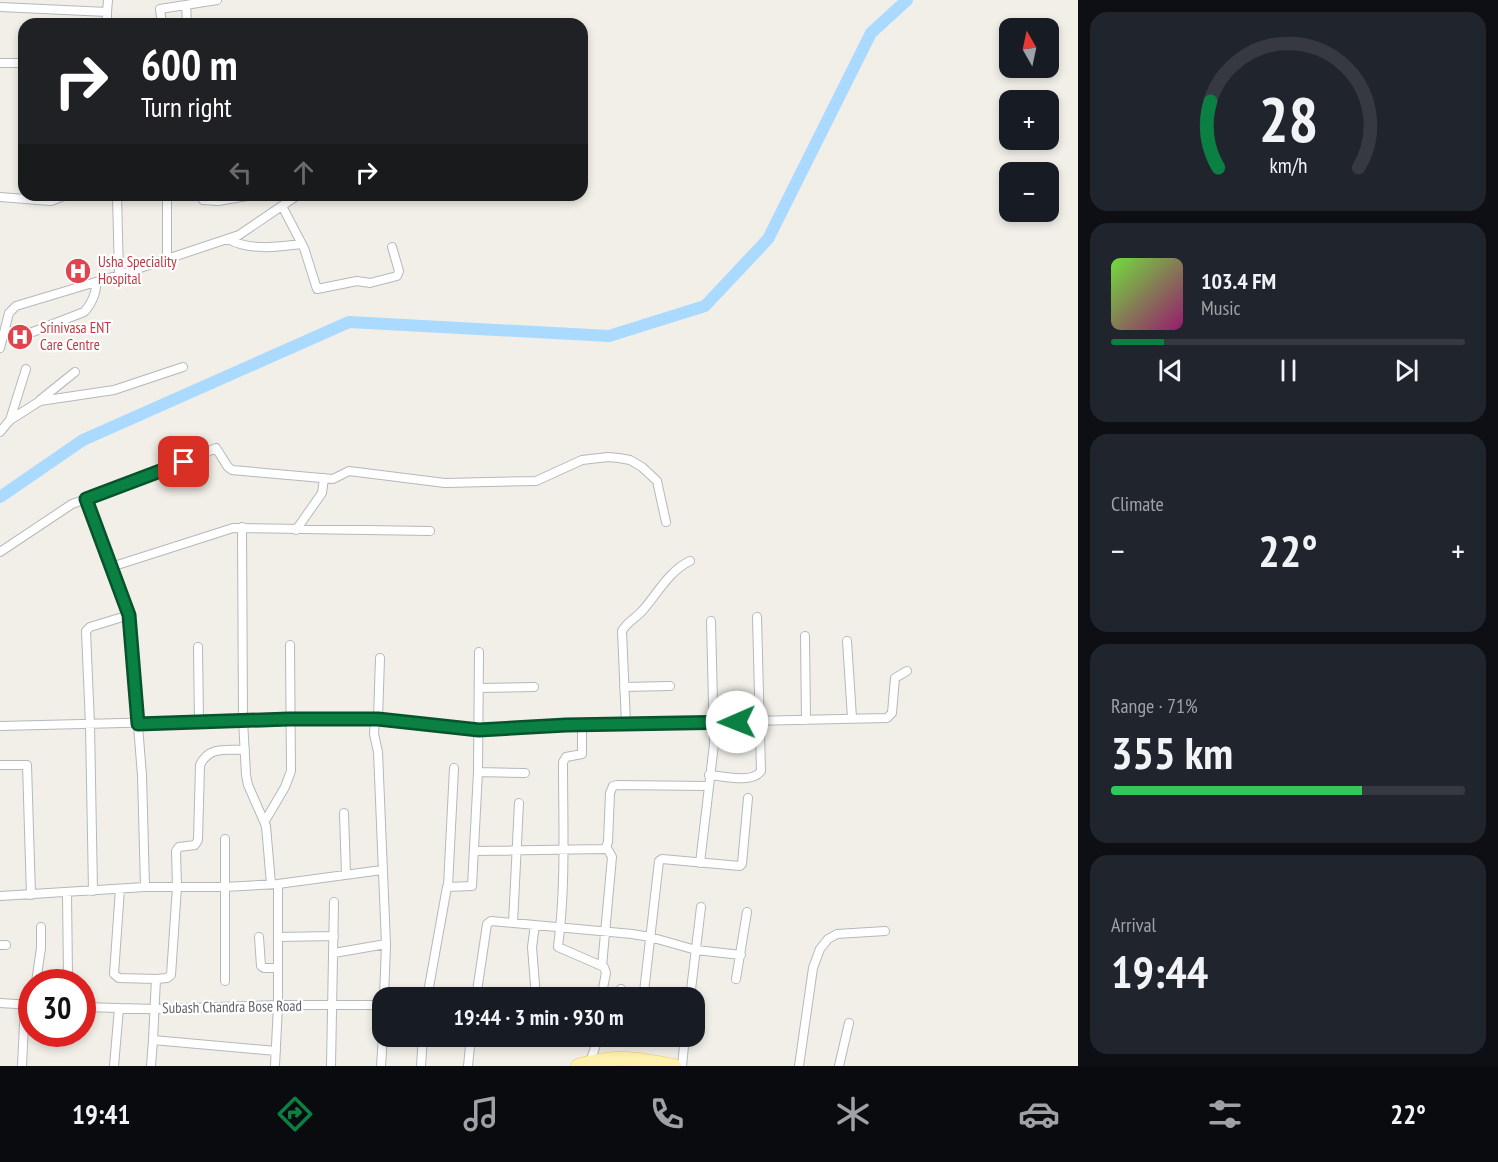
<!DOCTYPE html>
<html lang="en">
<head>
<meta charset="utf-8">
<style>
	body { margin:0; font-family:"PT Sans Narrow",sans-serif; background:#20242c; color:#f1f3f6; height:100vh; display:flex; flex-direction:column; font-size:22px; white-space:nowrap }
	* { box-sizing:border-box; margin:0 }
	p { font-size:20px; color:#9ea1a6 }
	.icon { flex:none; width:33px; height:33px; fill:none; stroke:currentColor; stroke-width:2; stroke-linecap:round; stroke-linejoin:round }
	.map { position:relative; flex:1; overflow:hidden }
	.panel { display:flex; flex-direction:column; gap:12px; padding:12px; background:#0d0f14; width:420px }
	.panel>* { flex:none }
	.banner { position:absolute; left:18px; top:18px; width:570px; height:183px; border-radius:18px; box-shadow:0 3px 9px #0003; background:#202124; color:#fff; overflow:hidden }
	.needle { width:39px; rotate:351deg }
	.fabs { position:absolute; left:999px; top:18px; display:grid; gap:12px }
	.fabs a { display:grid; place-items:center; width:60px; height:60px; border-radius:12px; background:#171b24; box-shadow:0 3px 9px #0003; font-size:30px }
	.speed { position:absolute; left:18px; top:969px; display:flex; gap:12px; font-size:30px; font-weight:700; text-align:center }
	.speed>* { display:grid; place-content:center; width:78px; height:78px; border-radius:50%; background:#171b24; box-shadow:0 3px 9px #0003; line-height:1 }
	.speed .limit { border:9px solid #d22; background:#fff; color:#111 }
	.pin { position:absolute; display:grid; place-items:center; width:51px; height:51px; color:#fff; margin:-26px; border-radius:12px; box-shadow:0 3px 9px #0006 }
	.me { position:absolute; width:66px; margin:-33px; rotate:269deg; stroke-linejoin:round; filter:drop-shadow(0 0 4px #0008) }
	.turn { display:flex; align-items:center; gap:21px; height:126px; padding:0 24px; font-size:27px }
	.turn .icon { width:78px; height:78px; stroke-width:2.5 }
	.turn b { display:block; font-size:42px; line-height:51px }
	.lanes { display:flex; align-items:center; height:57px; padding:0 24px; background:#0003; justify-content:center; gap:30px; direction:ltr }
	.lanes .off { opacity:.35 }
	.big { font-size:45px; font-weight:800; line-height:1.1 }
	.panel .card { flex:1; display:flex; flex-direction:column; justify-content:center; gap:9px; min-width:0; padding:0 21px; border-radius:18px; background:#20242c }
	.panel .dial { align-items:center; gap:0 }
	.dial svg { height:156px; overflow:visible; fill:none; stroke:#363941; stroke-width:7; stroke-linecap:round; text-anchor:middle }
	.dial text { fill:#f1f3f6; stroke:none }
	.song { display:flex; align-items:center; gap:18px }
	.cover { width:72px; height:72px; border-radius:9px; background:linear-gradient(135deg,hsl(100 70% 55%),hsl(320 70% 35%)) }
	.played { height:6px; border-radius:3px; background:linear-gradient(90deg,#0b8043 15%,#363941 15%) }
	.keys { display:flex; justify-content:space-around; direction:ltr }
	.heat { display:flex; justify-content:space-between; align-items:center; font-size:33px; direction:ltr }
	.charge { height:9px; border-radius:4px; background:linear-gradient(90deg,#34c759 71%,#363941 0) }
	.trip { position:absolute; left:372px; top:987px; width:333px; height:60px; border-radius:18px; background:#171b24; box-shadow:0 3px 9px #0003; font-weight:800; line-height:60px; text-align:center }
	.tabs { display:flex; height:96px; justify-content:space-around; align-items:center; background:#090b0e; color:#9ea1a6 }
	.tabs .icon { width:42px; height:42px }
	.tabs .active { color:#0b8043 }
	.tabs b { font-size:27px; color:#f1f3f6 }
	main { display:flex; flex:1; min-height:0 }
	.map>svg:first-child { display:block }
</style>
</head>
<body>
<main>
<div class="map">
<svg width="1078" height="1066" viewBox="0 0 1078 1066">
	<rect width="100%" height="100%" fill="#f1efe8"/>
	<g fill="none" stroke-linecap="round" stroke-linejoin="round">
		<path stroke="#aadaff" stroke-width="12" d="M0 497 83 440 349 322 609 336 705 306 768 239 871 33 907 0"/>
		<g stroke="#b5b8bc" stroke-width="10">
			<path id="minor" d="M186 5 187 24
				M0 7 107 12V24
				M107 12 108 0
				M162 24 160 9 217 0
				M0 63H24
				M117 195 119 275
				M200 195 203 200 218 201 247 196
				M0 197 51 201 66 195
				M282 206 304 248 317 289 357 281 370 283 397 276 399 271 392 247
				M228 239C249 251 279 247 302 244
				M167 258V195
				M5 331 30 333 84 312C91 305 97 292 96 282
				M0 348 9 313 16 306 119 275 239 235 298 195
				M40 400 75 372
				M10 420 26 369
				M0 432 10 420 40 401 114 390 183 367
				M86 499 129 615 142 775 145 887
				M242 527 243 720 246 775 248 785 266 826 271 884
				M296 530 322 493 324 478
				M0 552 72 504 168 469 216 448 228 467 232 470 333 479 349 471 445 483 536 481 582 460 608 457 619 458 630 460 642 467 657 481 666 522
				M111 567 233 528 430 531
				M805 636 806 720
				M847 641 852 718
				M198 647 199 722
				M624 687 670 686
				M479 688 534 687
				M378 719 380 658
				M626 724 622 631C627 622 636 618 643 610 657 594 670 570 690 561
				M582 725V754L566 757 563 762C563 823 566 886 558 947L604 967 606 973 601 998
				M0 726 289 719H378L479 730 566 725 887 718 892 713 895 678 907 671
				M0 765H27L31 895
				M478 772 525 773
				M709 775C723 776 752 784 761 771L757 617
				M344 813 346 875
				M265 821 285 787 291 771 290 645
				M225 839V981
				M476 851 605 849 608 842 610 793 613 786 617 785 708 786
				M700 863 714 744 711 621
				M278 884 382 870
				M448 886 454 768
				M120 889 114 974 119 978 156 979
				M93 891 90 725 86 631 90 627 129 615
				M67 893 68 977 71 982
				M0 896 145 887H224L278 884V1005L275 1066
				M513 923 519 803
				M535 925 532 947 536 998
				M259 937 261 966 264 968H278
				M278 937 334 936
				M0 945H6
				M334 953 386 944 378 752 374 734 375 719
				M602 966 612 857 607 848
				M736 979 747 912
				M36 982 41 948V927
				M644 992 659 861 662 859 740 866 742 864 748 798
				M384 998 386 944
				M427 998 447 887 472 886 478 772 479 652
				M476 998 487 924 491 921 632 934 650 937 696 950 741 955
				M620 998 621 989
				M690 998 701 907
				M0 1003 32 1005
				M82 1007 156 1009 278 1005H382
				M82 1021H85
				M153 1040 156 979 167 978 171 975 177 887 176 851 179 847 195 845 198 840 200 765C209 746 227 750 245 750
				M590 1062 599 1036
				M22 1066 25 1004
				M114 1066 119 1008
				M151 1066 153 1040 276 1051
				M331 1066 334 902
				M381 1066 383 1036
				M421 1066 423 1036
				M468 1066 471 1036
				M682 1066 685 1036
				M799 1066 813 968 820 949 828 939 837 934 885 931
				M839 1066 849 1023"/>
		</g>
		<g stroke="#f2c960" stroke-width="15">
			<path id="primary" d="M578 1066C617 1054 636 1059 674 1066"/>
		</g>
		<use href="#minor" stroke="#fff" stroke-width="8"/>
		<use href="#primary" stroke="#fff2af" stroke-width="14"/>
	</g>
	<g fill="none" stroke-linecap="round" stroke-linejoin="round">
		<g stroke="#07532c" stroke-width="15">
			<path id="route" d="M184 462 86 499 129 615 138 724 289 719H378L479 730 566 725 737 722"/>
		</g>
		<use href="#route" stroke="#0b8043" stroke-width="10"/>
	</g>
	<defs>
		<g id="hospital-disc" transform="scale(1.35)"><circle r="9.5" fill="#e0444e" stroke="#fff"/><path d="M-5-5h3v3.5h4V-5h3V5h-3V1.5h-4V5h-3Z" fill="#fff"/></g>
	</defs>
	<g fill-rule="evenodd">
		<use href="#hospital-disc" x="78" y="271"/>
		<use href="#hospital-disc" x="20" y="337"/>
	</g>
	<g text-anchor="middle" stroke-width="4.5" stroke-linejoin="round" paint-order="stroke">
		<g font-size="15" fill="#be3a42" stroke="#fff" text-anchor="start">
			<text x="98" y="267">Usha Speciality<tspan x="98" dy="17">Hospital</tspan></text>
			<text x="40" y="333">Srinivasa ENT<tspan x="40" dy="17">Care Centre</tspan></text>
		</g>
		<g font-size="15" fill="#5f6368" stroke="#fff">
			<text transform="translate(232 1007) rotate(-1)" y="5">Subash Chandra Bose Road</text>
		</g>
	</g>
</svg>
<div class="fabs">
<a><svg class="needle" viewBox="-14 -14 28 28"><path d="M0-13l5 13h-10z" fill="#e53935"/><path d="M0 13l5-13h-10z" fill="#9ea1a6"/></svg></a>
<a>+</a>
<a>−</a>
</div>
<div class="speed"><div class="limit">30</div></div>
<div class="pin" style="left:184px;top:462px;background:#d93025"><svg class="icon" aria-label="arrive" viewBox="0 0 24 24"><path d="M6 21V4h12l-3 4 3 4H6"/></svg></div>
<svg class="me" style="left:737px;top:722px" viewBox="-20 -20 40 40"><circle r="19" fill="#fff"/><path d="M0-13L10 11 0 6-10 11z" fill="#0b8043"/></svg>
<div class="trip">19:44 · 3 min · 930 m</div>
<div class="banner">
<div class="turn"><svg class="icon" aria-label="right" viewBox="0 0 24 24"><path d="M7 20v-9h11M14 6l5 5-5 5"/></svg><div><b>600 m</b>Turn right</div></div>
<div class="lanes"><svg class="icon off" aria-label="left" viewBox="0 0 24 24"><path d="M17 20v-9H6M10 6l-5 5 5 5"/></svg><svg class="icon off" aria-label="ahead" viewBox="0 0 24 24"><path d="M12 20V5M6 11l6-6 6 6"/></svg><svg class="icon" aria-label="right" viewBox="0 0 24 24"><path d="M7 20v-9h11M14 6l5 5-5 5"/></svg></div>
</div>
</div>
<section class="panel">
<div class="card dial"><svg viewBox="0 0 100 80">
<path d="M14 69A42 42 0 1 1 86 69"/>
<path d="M14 69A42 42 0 0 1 10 35" stroke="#0b8043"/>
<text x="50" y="56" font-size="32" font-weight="700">28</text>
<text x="50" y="72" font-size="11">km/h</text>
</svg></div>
<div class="card">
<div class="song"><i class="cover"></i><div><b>103.4 FM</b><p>Music</p></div></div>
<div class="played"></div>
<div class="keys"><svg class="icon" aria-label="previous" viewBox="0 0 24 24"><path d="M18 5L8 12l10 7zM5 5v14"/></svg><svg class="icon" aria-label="pause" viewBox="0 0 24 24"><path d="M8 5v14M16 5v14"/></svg><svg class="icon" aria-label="next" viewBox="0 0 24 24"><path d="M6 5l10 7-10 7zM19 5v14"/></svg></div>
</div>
<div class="card"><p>Climate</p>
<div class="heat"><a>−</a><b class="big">22°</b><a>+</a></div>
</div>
<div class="card"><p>Range · 71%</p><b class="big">355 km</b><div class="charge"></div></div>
<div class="card"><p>Arrival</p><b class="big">19:44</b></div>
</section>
</main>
<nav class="tabs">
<b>19:41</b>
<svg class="icon active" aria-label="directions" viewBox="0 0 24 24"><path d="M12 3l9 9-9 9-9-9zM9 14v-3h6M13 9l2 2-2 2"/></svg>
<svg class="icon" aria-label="music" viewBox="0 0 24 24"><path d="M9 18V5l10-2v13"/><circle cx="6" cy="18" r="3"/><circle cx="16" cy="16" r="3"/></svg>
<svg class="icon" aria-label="phone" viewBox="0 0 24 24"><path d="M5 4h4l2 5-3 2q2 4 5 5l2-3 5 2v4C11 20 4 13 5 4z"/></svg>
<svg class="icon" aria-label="climate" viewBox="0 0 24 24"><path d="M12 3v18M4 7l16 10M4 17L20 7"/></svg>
<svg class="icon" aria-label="car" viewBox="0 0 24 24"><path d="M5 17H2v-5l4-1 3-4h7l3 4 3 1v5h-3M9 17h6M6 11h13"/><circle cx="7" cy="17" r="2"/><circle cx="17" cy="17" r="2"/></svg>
<svg class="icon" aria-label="filters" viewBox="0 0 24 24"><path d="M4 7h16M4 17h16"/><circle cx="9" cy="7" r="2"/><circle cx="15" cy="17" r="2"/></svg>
<b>22°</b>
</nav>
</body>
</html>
